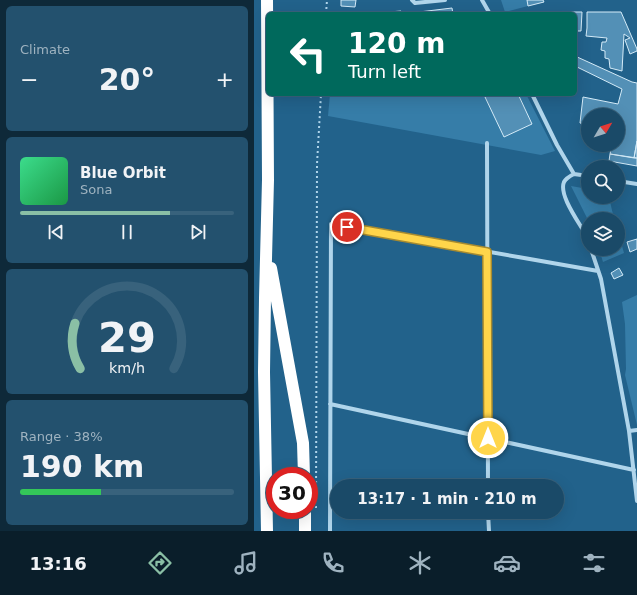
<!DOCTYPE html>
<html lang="en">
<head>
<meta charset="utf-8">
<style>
	body { margin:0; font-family:"DejaVu Sans",sans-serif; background:#23516e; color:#f1f3f6; height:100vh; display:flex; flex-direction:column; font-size:15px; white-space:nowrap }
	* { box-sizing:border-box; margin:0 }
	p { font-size:13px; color:#9fb3c0 }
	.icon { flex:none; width:22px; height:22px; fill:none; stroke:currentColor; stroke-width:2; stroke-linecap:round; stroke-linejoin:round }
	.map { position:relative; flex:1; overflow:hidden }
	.panel { display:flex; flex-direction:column; gap:6px; padding:6px; background:#0e2939; width:254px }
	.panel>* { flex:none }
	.guide { position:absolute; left:12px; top:12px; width:311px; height:84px; border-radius:6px; box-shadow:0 4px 16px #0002,0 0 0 1px #38627c; background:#00695c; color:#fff; overflow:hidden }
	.needle { width:26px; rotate:51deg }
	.tools { position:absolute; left:327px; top:108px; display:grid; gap:8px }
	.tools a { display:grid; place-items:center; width:44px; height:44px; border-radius:50%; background:#1a4a68; box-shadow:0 4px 16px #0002,0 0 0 1px #38627c; font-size:20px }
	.speed { position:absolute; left:12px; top:467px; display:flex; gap:8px; font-size:20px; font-weight:700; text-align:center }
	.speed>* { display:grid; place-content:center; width:52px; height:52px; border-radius:50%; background:#1a4a68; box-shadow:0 4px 16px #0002,0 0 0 1px #38627c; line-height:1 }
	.speed .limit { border:6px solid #d22; background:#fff; color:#111 }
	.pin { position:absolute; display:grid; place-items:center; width:34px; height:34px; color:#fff; margin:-17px; border:2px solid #fff; border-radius:50%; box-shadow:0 1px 4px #0007 }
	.me { position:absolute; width:44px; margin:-22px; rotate:0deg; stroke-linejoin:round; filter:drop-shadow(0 0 3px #0008) }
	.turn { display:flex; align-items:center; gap:14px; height:84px; padding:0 16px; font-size:18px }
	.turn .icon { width:52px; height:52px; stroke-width:2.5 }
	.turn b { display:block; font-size:28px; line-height:34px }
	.big { font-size:30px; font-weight:700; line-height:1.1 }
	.panel .widget { flex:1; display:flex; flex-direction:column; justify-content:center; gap:6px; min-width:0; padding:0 14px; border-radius:6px; background:#23516e }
	.panel .dial { align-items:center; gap:0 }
	.dial svg { height:104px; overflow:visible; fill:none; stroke:#38627c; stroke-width:7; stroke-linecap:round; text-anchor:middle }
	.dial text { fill:#f1f3f6; stroke:none }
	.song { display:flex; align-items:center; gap:12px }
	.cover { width:48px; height:48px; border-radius:6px; background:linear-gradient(135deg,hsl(150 70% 55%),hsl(140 70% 35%)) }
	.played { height:4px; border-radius:2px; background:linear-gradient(90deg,#8abfa5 70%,#38627c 70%) }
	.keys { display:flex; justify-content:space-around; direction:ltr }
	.heat { display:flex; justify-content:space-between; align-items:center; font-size:22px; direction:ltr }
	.charge { height:6px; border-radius:3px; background:linear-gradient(90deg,#34c759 38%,#38627c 0) }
	.trip { position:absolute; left:76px; top:479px; width:234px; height:40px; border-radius:20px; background:#1a4a68; box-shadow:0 4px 16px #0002,0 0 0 1px #38627c; font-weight:700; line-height:40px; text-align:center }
	.tab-bar { display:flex; height:64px; justify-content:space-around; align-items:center; background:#0a1e2a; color:#9fb3c0 }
	.tab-bar .icon { width:28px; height:28px }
	.tab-bar .current { color:#8abfa5 }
	.tab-bar b { font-size:18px; color:#f1f3f6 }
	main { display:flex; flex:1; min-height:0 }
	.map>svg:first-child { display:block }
</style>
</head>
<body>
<main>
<section class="panel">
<div class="widget"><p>Climate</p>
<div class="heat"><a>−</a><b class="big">20°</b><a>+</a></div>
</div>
<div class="widget">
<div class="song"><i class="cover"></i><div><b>Blue Orbit</b><p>Sona</p></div></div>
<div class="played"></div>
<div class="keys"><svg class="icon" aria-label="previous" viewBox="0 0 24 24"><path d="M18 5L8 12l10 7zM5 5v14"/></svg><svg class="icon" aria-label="pause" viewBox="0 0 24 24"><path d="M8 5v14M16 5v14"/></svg><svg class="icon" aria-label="next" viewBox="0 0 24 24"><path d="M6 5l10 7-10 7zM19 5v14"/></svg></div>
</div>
<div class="widget dial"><svg viewBox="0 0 100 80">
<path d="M14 69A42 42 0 1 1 86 69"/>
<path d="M14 69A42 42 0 0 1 10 34" stroke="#8abfa5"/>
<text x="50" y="56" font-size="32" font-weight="700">29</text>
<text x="50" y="72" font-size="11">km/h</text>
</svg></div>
<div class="widget"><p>Range · 38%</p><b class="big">190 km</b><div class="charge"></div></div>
</section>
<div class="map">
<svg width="383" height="531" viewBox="0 0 383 531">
	<rect width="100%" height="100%" fill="#22628b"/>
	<path fill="#367da8" d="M247 0H273L274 6 251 12Z
		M76 94H272L301 151 287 155 74 116Z
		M317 186 334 189V197H355L360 219H334V220Z
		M364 232 370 253 349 262 345 249H364Z
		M383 295V425L371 375 372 369 371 324 368 302Z"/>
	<path fill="#5390b6" stroke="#d4ebf8" d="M87 0H102L101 7 87 6Z
		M273 0H289L290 2 274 6Z
		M198 8 199 14H166L165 12Z
		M147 11V14H135V12Z
		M308 12H328L327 31H321V14H308Z
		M333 12H367L383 49V51L376 54 371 40 376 38 370 34 368 71 356 68 355 59 351 58V51L347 50 348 42H352L353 38 332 36 333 28Z
		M321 56 378 82 383 83V141L380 158 356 154 358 145H364V115H334V125L326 123 329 97 364 104 368 89 321 66Z
		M237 94H264L278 124 250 137 231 97Z
		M383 141V158H380Z
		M356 154 383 158V166L355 161Z
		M383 239V249L376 252 373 242Z
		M365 268 369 275 360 279 357 273Z"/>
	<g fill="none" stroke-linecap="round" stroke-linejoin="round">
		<path stroke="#b0d5eb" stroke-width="2" stroke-dasharray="2 3" stroke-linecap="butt" d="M72 14 73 0
			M62 508 63 164 67 94"/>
		<path stroke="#b0d5eb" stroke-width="4" d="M158 0 161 3 191 0
			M228 0 236 14
			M278 94 303 145 320 174
			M233 143 234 486
			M334 176 320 174C316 176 312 178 310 182 304 196 328 226 334 239
			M364 181 383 184
			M337 249 347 279 375 431 383 501
			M76 404 380 470
			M375 431 383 430
			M234 512 235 531
			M76 531 77 224 344 271"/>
		<path stroke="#fff" stroke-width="12" d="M17 268 49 443 50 476
			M13 531 10 372 11 298 14 180 13 0
			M51 531V510"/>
	</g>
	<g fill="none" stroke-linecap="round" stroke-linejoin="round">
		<g stroke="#a68a30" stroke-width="10">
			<path id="route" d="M93 227 233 252 234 438"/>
		</g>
		<use href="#route" stroke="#ffd54a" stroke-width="7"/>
	</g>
</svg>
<div class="tools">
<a><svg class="needle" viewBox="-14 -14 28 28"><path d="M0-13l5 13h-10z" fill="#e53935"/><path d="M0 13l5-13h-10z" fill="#9fb3c0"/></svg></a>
<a><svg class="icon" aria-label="search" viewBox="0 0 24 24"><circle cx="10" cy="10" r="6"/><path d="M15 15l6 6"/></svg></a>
<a><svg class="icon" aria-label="layers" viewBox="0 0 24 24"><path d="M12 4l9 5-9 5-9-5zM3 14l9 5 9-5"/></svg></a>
</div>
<div class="speed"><div class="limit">30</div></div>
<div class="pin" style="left:93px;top:227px;background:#d93025"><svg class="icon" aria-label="arrive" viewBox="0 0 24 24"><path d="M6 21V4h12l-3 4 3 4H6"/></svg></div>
<svg class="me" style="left:234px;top:438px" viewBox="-20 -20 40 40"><circle r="17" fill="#ffd54a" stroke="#fff" stroke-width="3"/><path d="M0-11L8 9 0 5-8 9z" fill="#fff"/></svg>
<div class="trip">13:17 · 1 min · 210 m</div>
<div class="guide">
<div class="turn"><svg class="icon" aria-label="left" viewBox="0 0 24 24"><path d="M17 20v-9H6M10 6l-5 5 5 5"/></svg><div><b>120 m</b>Turn left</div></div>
</div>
</div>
</main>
<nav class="tab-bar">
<b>13:16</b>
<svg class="icon current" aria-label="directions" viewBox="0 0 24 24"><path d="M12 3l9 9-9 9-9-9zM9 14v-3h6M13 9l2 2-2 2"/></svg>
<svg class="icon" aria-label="music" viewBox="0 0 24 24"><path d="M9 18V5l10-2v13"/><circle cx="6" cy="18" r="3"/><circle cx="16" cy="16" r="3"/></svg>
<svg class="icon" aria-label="phone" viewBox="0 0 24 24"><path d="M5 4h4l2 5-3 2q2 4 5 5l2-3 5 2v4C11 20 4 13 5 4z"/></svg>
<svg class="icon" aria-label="climate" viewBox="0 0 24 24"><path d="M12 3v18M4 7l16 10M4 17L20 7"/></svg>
<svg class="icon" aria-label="car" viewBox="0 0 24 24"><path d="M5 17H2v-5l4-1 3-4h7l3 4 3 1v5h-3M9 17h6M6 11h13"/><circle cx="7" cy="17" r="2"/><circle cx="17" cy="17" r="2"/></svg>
<svg class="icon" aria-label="filters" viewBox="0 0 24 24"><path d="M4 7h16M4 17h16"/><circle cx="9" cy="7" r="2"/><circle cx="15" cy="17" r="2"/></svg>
</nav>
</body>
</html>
